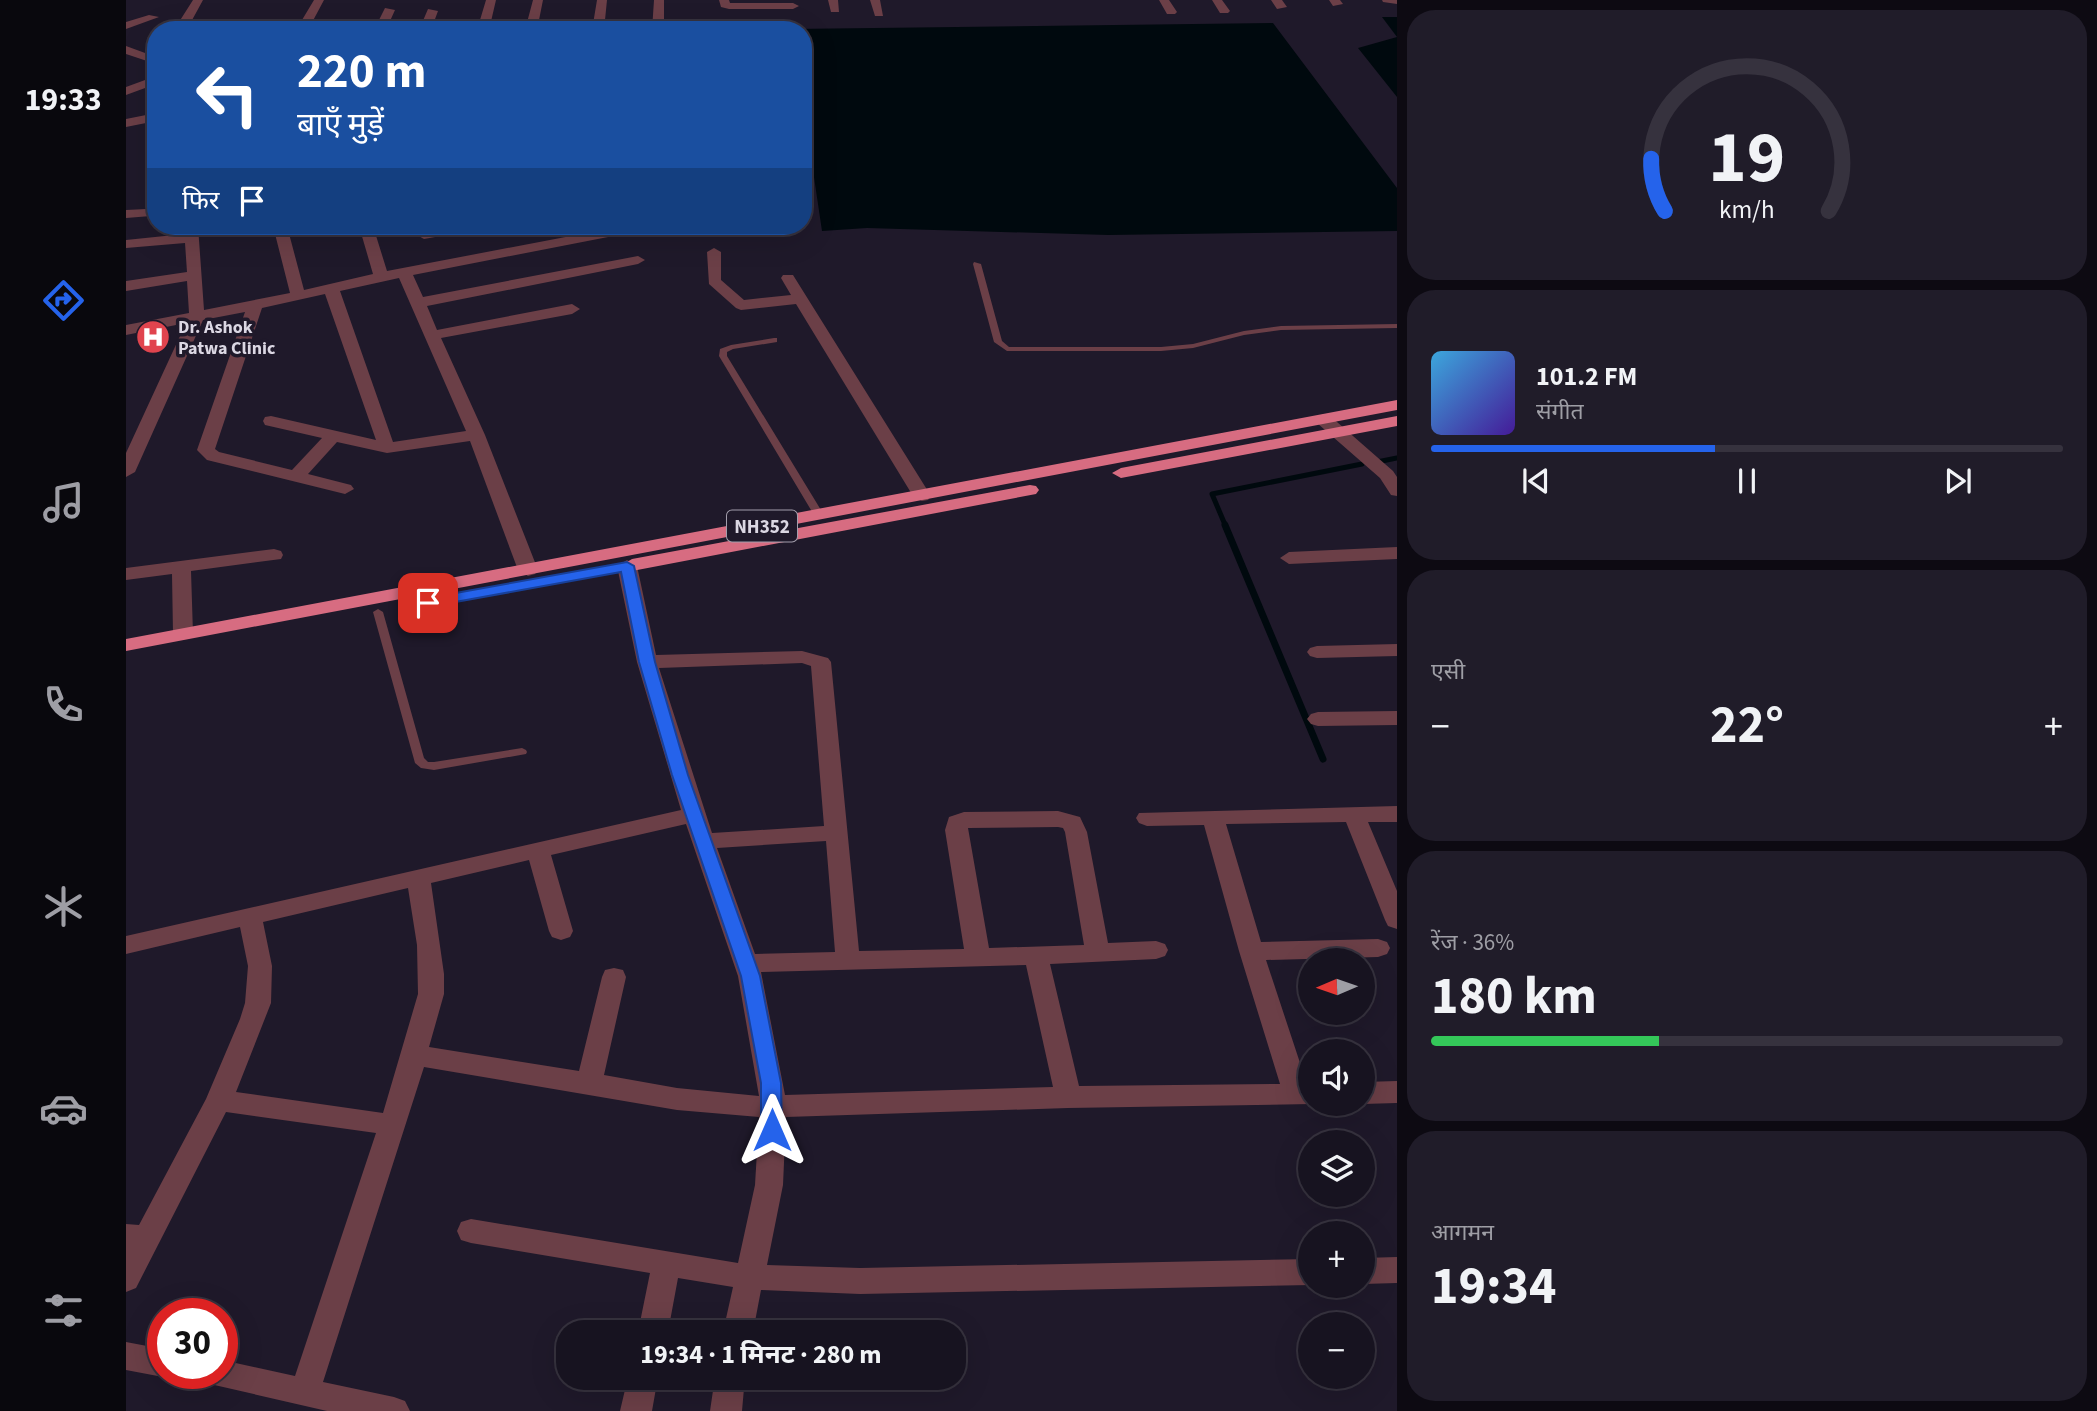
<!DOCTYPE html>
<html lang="hi">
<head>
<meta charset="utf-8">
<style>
	body { margin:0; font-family:"Source Sans 3","Noto Sans Devanagari",sans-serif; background:#201c29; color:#f1f3f6; height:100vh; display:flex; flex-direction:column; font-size:26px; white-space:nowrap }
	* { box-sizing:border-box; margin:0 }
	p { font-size:23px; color:#9e9ea5 }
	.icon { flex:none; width:38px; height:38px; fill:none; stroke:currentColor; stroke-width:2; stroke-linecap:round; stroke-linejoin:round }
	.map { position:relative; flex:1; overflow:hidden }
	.panel { display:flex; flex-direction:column; gap:10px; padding:10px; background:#0d0a12; width:700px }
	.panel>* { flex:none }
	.guide { position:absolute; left:21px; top:21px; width:665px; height:214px; border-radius:28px; box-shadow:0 7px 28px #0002,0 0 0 2px #36323e; background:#1a4fa0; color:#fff; overflow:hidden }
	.needle { width:46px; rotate:268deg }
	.tools { position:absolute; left:1172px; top:948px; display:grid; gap:14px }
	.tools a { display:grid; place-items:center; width:77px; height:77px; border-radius:50%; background:#171320; box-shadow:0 7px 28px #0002,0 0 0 2px #36323e; font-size:35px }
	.speed { position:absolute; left:21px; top:1298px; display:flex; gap:14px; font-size:35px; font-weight:700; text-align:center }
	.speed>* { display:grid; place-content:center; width:91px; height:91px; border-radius:50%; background:#171320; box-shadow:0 7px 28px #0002,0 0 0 2px #36323e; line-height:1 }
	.speed .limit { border:10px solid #d22; background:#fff; color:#111 }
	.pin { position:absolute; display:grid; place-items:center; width:60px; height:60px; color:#fff; margin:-30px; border-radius:14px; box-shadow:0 4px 10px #0006 }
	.me { position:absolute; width:77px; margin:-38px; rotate:0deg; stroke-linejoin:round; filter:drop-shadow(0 0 5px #0008) }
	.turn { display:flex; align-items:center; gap:24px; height:147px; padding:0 35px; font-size:32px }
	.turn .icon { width:91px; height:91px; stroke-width:2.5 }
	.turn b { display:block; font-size:49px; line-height:60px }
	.then { display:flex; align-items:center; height:66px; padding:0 35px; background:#0003; gap:14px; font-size:26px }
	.big { font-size:52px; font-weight:700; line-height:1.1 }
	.panel .widget { flex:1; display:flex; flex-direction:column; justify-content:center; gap:10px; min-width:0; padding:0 24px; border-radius:28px; background:#201c29 }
	.panel .dial { align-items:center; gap:0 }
	.dial svg { height:182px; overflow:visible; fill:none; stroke:#36323e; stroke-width:7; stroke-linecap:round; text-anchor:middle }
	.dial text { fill:#f1f3f6; stroke:none }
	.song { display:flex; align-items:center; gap:21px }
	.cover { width:84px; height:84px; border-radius:10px; background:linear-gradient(135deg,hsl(200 70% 55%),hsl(260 70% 35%)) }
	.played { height:7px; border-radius:4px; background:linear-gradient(90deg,#2563eb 45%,#36323e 45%) }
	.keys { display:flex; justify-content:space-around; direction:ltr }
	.heat { display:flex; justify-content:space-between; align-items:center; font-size:38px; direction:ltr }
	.charge { height:10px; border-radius:5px; background:linear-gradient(90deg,#34c759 36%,#36323e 0) }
	.trip { position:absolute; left:430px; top:1320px; width:410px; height:70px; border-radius:28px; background:#171320; box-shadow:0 7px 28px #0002,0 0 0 2px #36323e; font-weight:700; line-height:70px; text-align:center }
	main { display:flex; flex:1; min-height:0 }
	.menu { display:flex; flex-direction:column; width:126px; justify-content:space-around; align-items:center; background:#09080d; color:#9e9ea5 }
	.menu .icon { width:49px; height:49px }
	.menu .current { color:#2563eb }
	.menu b { font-size:32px; color:#f1f3f6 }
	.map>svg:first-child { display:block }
</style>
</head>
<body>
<main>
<nav class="menu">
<b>19:33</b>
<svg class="icon current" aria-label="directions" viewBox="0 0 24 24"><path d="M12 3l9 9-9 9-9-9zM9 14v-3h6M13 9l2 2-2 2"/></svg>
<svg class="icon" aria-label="music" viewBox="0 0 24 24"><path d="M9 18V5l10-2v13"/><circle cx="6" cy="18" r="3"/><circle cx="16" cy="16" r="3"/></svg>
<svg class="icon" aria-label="phone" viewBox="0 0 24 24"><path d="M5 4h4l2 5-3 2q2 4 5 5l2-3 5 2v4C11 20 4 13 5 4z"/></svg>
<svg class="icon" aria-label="climate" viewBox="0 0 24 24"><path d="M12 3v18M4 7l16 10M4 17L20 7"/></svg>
<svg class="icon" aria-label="car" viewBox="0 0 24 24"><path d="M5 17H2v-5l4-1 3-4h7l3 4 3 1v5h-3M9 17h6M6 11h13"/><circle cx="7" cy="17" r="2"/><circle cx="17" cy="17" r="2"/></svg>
<svg class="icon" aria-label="filters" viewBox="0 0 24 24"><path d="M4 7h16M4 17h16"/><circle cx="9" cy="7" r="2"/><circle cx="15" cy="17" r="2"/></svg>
</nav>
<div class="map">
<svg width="1271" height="1411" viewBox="0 0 1271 1411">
	<rect width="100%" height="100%" fill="#1f192a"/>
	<path fill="#00090e" d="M1256 17H1271V97L1232 48 1271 37Z
		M1147 23 1271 188V231L982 235 741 228 696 231 677 103V30L666 29Z"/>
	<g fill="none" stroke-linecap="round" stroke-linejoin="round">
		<path stroke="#00090e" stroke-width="5" d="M1251 462 1271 458
			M1100 527 1086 494 1236 464"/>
		<path stroke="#00090e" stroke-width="7" d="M1099 525 1197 759"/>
		<path fill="#6b3f47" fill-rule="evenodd" d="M848 262 855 264 876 341 883 347H1035L1067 344 1118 331 1155 326 1271 324V328L1155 330 1118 335 1067 348 1035 351H881L868 342 847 264Z
			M648 338H651V342L607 349 601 352V356L698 515 696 517H690L688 515 593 356 594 349 605 345Z
			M252 609 257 612 298 758 302 762H308L396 748 400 750 401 752 400 754 308 770 295 768 289 763 247 612Z"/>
		<path fill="#6b3f47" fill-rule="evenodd" d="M67 0H77L65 22 67 30H55L53 22Z
			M188 0H198L182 30H170Z
			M360 0H370L363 30H351Z
			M407 0H417L411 30H399Z
			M471 0H481L478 30H466Z
			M528 0H538V30H526Z
			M593 0H603L604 3H667L673 6 667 9H603L595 7Z
			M702 0H712L713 12H705Z
			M744 0H754L757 16H749Z
			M1033 0H1043L1051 12 1049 14H1041Z
			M1086 0H1096L1104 11 1102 13H1094Z
			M1145 0H1156L1161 7 1151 9Z
			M1203 0H1214L1217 4 1207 6Z
			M1256 0H1271V4L1257 2Z
			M259 8 269 10 260 30H248Z
			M302 9 312 11 305 30H293Z
			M23 15 33 17 0 29V22Z
			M0 46 30 57V64L0 54Z
			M30 76V84L0 95V87Z
			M30 113V121L0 127V119Z
			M20 209 27 213 25 216 0 218V210Z
			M58 226H72L78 310 164 293 147 226H161L178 290 247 274 233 226H247L261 271 497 226H525L518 230 287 275 297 297 512 256 519 260 512 264 301 306 311 330 446 304 454 309 446 314 315 338 359 435 412 570 409 574 402 576 392 570 344 441 261 453 211 442 182 474 225 485 228 489 219 494 81 460 71 450 119 312 77 320 9 472 0 477V453L60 323 0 335V325L63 313 61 281 0 291V281L61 272 59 243 0 248V240L58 234ZM273 278 340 431 267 442 214 291ZM199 294 250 440 145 416 139 417 137 421 139 425 196 438 166 470 93 452 89 449 136 308Z
			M326 226H355L348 230 298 239 291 235 293 232Z
			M588 248 595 252V280L618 300 665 295 655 278 657 275H667L805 496 802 500 796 501 787 496 670 304 615 310 610 308 583 284 581 252Z
			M1197 414 1203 415 1267 471 1271 477V496L1265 495 1254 478 1191 423 1189 419Z
			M1271 547V559L1163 564 1154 558 1163 552Z
			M148 549 155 551 157 555 155 559 65 571 67 634 64 638H50L47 634 46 574 0 580V568Z
			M501 560 511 566 530 655 676 651 702 658 705 662 733 951 838 949 819 830 823 817 838 812 932 811 954 817 961 832 982 943 1030 941 1039 944 1042 950 1039 956 1030 959 924 964 953 1086 1154 1084 1113 951 1078 825 1021 826 1013 823 1010 818 1013 813 1271 806V822H1242L1271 891V929L1262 926 1259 920 1220 822 1100 824 1135 942 1252 939 1261 942 1264 948 1261 954 1252 957 1140 960 1181 1084 1185 1083 1186 1104 942 1108 660 1117 657 1185 641 1265 734 1268 1185 1259V1285L734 1294 635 1290 627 1332H597L607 1287 552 1278 542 1332H512L524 1273 345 1243 335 1240 331 1231 335 1222 345 1219 612 1263 629 1185 633 1117 551 1110 298 1067 197 1382 268 1397 279 1401 284 1411H201L84 1384 80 1374H96V1360L169 1376 250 1133 100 1112 10 1288 0 1292V1224L13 1225 80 1099 114 1019 119 1003 122 966 114 927 0 954V936L555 810 511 662 491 566ZM676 663 685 666 698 826 586 833 533 668ZM560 824 612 976 633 1096 551 1088 478 1075 500 977 497 970 488 968 479 970 476 977 453 1071 303 1047 318 994V974L305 883 403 860 423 931 426 937 435 940 444 937 447 931 425 855ZM932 827 937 828 939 832 958 945 863 948 842 828ZM700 841 709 952 629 954 591 848ZM282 888 291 945 292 994 257 1113 110 1092 145 1003 146 966 137 922ZM900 965 927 1087 659 1095 635 972Z
			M1271 644V656L1191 658 1184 656 1181 652 1184 648 1191 646Z
			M1271 711V725L1192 726 1185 724 1181 719 1185 714 1192 712Z
			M1271 1081V1103L1237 1104V1082Z
			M1271 1257V1283L1237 1284V1258Z
			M0 1342 37 1349V1374H45L37 1377 0 1370Z
			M502 1377H532L526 1411H494Z
			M589 1377H619L616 1411H584Z"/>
		<path fill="#d76c81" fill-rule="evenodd" d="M1271 400V410L0 651V639Z
			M1271 416V426L995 478 986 473 995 468Z
			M904 485 910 486 913 490 910 494 506 571 496 565 506 559Z"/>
	</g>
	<path fill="#2563eb" stroke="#184099" stroke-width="2" d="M501 562 508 566 529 662 562 775 634 976 655 1083 656 1130 653 1136 646 1139 639 1136 635 1130V1083L615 976 546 775 513 662 495 572 302 607 294 603 302 598Z"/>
	<defs>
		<g id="hospital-disc" transform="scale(1.75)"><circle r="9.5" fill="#e0444e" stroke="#1f192a"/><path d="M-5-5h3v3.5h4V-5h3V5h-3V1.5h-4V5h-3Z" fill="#fff"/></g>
	</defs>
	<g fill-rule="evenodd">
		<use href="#hospital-disc" x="27" y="337"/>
	</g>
	<g text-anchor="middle" stroke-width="7" stroke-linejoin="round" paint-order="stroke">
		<g font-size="18" font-weight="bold" fill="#dbd7e3" stroke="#1f192a" text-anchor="start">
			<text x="52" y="333">Dr. Ashok<tspan x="52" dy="21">Patwa Clinic</tspan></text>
		</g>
		<rect fill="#1f192a" stroke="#a39eac" stroke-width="2" x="601" y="510.5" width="70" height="31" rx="5"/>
		<g font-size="19" font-weight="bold" fill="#dbd7e3">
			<text x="636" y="533">NH352</text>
		</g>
	</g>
</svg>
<div class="tools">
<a><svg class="needle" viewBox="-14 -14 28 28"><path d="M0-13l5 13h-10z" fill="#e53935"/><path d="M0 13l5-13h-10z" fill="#9e9ea5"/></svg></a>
<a><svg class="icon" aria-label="sound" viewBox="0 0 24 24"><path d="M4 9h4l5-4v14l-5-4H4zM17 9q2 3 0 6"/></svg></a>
<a><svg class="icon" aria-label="layers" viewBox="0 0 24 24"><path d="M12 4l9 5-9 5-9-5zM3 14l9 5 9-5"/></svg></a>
<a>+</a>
<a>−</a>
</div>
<div class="speed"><div class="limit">30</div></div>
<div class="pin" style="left:302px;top:603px;background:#d93025"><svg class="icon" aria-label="arrive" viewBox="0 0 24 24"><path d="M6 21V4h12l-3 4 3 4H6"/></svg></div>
<svg class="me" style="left:646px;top:1130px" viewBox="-20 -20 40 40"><path d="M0-17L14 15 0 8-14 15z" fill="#2563eb" stroke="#fff" stroke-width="4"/></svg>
<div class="trip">19:34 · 1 मिनट · 280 m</div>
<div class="guide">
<div class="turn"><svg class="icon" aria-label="left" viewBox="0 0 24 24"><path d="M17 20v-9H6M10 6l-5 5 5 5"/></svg><div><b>220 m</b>बाएँ मुड़ें</div></div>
<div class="then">फिर<svg class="icon" aria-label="arrive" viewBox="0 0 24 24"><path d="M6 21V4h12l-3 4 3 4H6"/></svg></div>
</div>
</div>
<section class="panel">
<div class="widget dial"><svg viewBox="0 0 100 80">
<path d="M14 69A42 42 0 1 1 86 69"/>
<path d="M14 69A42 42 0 0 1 8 46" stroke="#2563eb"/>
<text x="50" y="56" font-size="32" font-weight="700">19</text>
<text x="50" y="72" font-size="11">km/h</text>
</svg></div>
<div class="widget">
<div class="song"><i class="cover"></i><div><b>101.2 FM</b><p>संगीत</p></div></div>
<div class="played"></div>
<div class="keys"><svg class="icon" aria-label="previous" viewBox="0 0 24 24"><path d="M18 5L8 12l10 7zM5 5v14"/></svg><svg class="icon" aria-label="pause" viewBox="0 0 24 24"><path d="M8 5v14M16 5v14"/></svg><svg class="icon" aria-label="next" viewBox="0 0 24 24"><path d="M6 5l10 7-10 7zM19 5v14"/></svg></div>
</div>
<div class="widget"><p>एसी</p>
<div class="heat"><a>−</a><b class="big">22°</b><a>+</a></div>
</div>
<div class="widget"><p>रेंज · 36%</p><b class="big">180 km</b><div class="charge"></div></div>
<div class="widget"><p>आगमन</p><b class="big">19:34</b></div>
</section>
</main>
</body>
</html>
